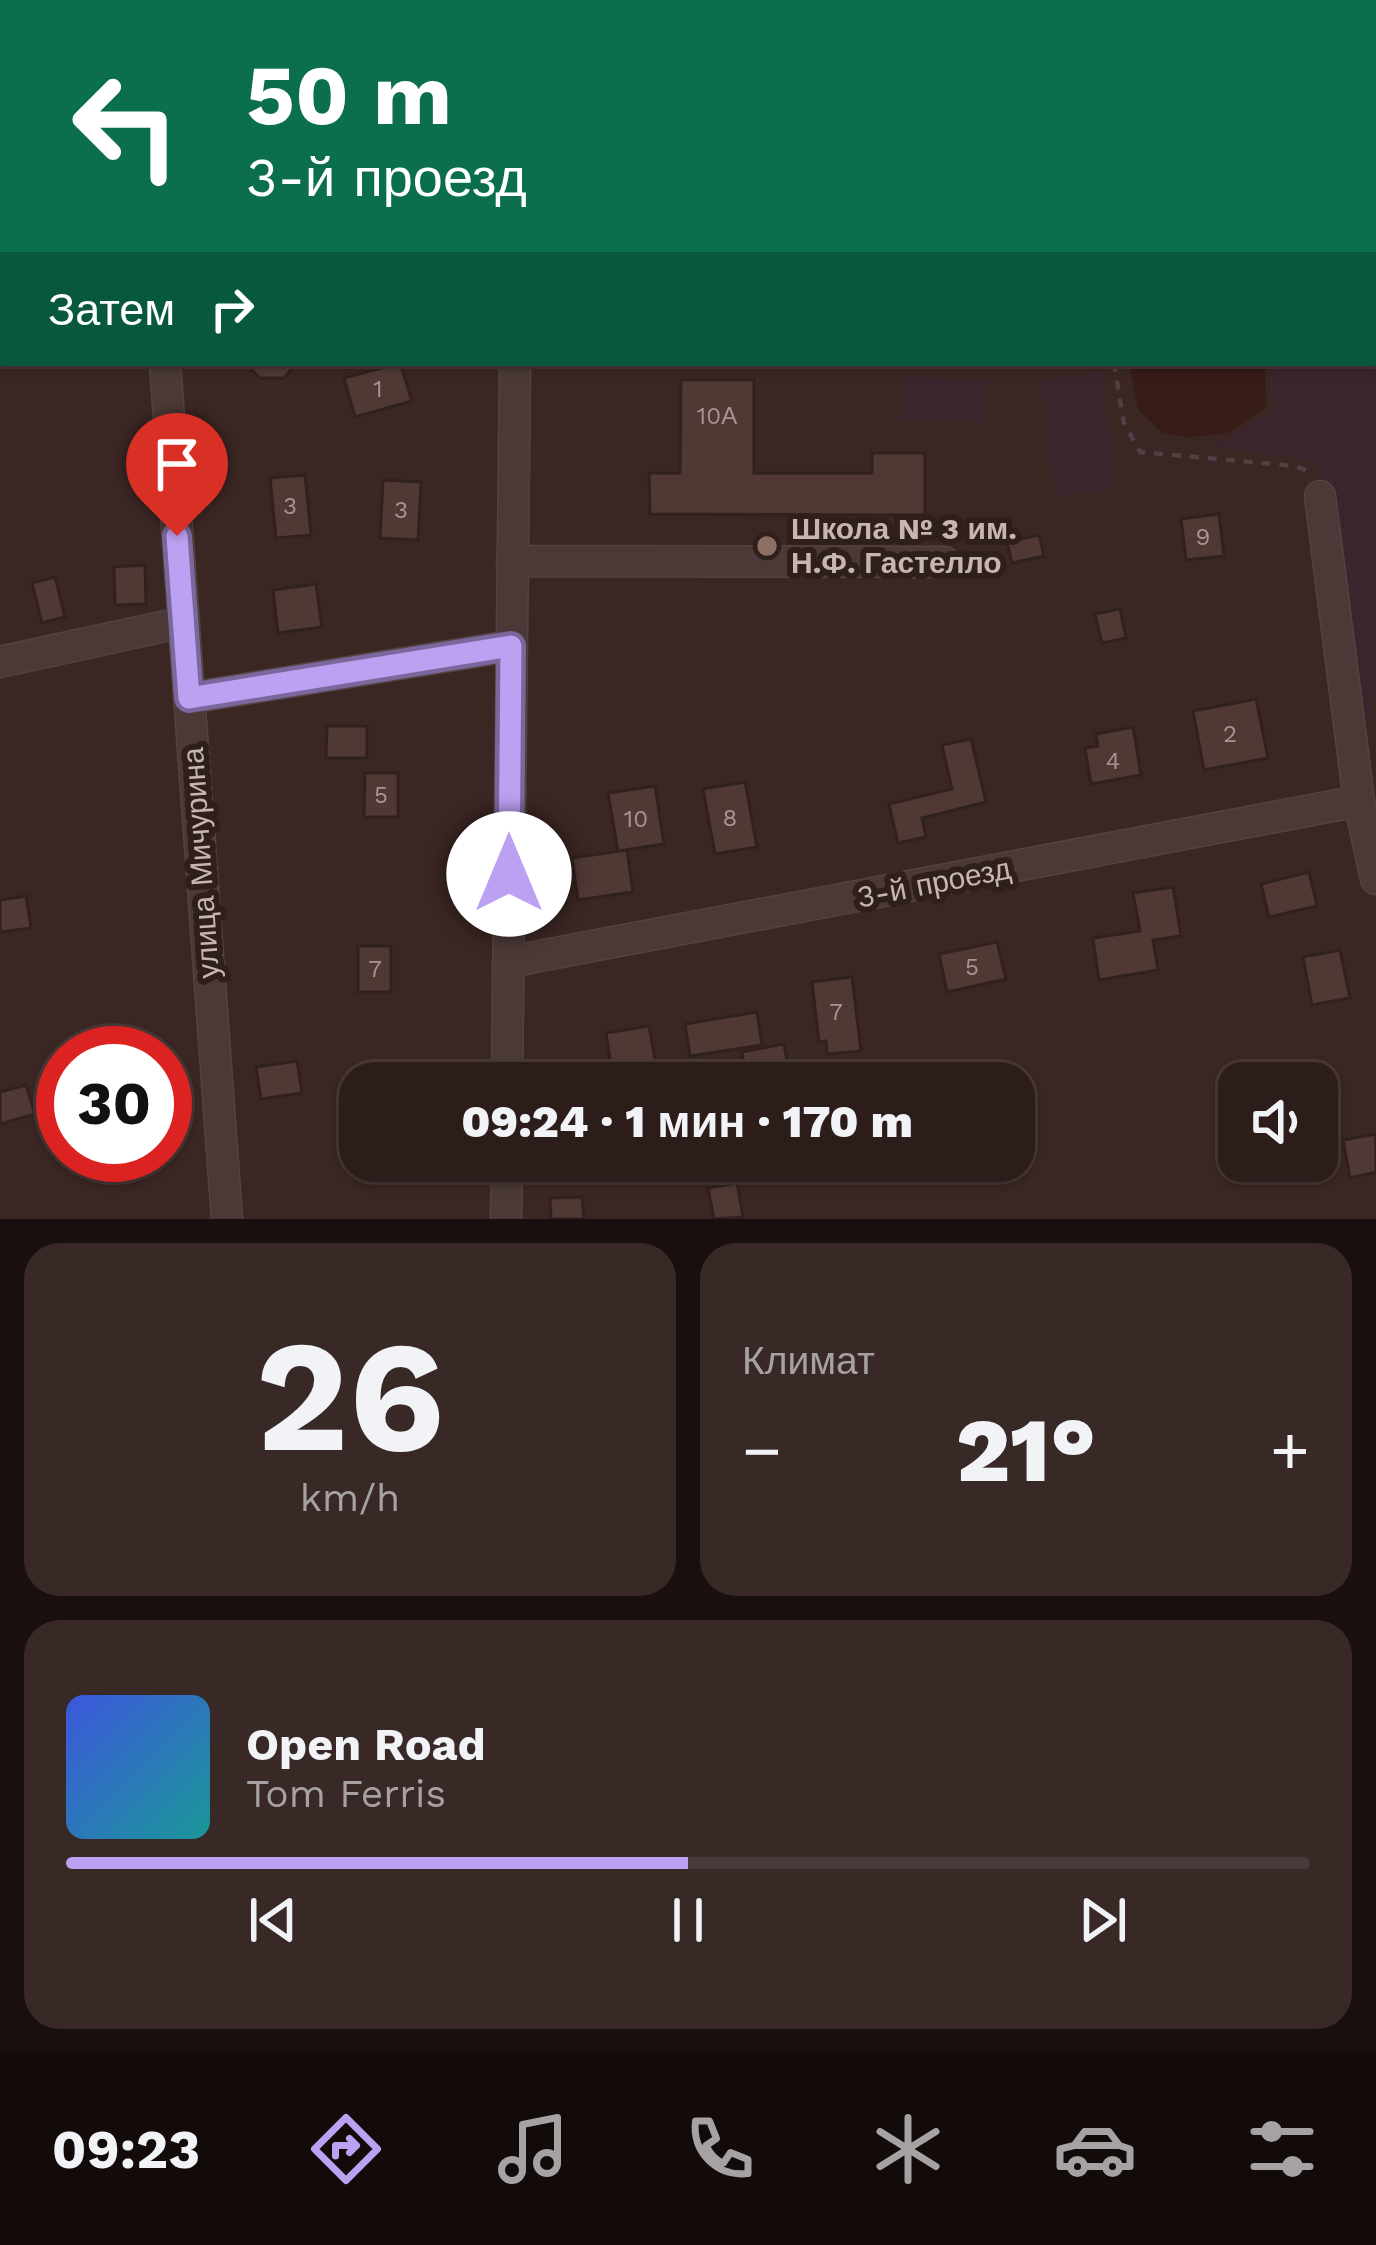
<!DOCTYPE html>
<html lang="ru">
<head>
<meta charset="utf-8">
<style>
	body { margin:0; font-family:"Work Sans",sans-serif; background:#382927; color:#f1f3f6; height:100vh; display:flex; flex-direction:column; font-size:45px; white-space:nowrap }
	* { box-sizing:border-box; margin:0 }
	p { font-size:39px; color:#a6a1a2 }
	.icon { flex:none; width:66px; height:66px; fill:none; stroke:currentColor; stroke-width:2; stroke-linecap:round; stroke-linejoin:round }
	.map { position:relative; height:1219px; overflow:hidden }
	.drawer { display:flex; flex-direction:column; gap:24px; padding:24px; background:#180f0e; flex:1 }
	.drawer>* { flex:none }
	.banner { position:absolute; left:0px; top:0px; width:1377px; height:366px; box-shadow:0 3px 9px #0004,0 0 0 3px #483a39; background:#0b6e4f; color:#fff; overflow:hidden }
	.controls { position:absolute; left:1218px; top:1062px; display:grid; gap:24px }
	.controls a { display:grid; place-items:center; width:120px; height:120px; border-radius:24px; background:#2c1c1a; box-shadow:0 3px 9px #0004,0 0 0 3px #483a39; font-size:60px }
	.speed { position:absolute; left:36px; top:1026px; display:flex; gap:24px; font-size:60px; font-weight:700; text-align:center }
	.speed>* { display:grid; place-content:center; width:156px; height:156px; border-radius:50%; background:#2c1c1a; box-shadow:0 3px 9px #0004,0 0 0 3px #483a39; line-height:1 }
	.speed .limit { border:18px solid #d22; background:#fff; color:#111 }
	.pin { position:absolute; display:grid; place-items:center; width:102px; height:102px; color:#fff; margin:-123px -51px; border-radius:50% 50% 50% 0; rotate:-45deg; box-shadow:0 0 12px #0007 }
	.pin .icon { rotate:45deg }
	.me { position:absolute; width:132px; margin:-66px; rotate:0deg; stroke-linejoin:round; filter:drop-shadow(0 0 9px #0008) }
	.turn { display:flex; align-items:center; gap:42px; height:252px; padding:0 48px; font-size:54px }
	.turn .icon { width:156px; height:156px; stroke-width:2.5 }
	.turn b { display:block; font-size:84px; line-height:102px }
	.then { display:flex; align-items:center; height:114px; padding:0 48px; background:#0003; gap:24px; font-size:45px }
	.big { font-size:90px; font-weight:800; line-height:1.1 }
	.drawer .card { flex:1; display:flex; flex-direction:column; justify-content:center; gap:18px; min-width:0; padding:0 42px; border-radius:36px; background:#382927 }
	.drawer .dial { align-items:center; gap:0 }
	.dial b { font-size:156px; line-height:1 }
	.song { display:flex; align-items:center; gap:36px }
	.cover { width:144px; height:144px; border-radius:18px; background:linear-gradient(135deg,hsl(230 70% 55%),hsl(180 70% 35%)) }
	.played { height:12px; border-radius:6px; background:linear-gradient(90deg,#bca0f2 50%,#483a39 50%) }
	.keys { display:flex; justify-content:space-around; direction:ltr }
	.heat { display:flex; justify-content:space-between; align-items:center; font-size:66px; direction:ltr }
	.drawer .tiles { flex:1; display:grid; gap:24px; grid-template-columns:1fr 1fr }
	.card:last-child { grid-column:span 2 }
	.trip { position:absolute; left:339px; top:1062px; width:696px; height:120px; border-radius:36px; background:#2c1c1a; box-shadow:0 3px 9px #0004,0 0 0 3px #483a39; font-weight:800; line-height:120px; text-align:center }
	.tabs { display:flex; height:192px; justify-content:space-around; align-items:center; background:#120b0a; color:#a6a1a2 }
	.tabs .icon { width:84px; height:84px }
	.tabs .current { color:#bca0f2 }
	.tabs b { font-size:54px; color:#f1f3f6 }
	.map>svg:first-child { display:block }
</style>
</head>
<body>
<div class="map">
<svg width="1376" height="1219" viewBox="0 0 1376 1219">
	<rect width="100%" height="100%" fill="#3a2623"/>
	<path fill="#3b252c" d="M1366 0H1376V692L1361 745 1330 495 1318 462 1214 446 1275 410 1273 363H1374V3Z
		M1102 372 1116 489 1055 496 1041 379Z
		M902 377 988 379 987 422 901 420Z"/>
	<path fill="#371b17" d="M1129 363H1265L1266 407 1228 433 1190 437 1162 433 1138 409Z"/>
	<path fill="#503935" stroke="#31211e" stroke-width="3" d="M245 363H316V366H294L284 378H260Z
		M400 363 412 401 355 417 344 378Z
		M681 380H754V473H872V453H925V515L650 514 649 473H680Z
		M305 475 311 535 276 538 270 478Z
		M383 480 421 482 418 540 380 538Z
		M1219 514 1224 556 1186 560 1181 519Z
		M1039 535 1044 556 1012 563 1007 542Z
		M145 565 146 604 115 605 114 567Z
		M55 577 65 617 42 623 32 583Z
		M316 584 322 627 278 633 273 590Z
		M1120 609 1126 638 1102 643 1095 614Z
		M1256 699 1268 758 1204 770 1193 711Z
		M327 726H367V758H326Z
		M1133 727 1141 775 1091 784 1085 748 1098 746 1096 734Z
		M971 739 986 802 922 818 926 837 898 843 889 804 952 789 942 745Z
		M365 773H398V817H364Z
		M745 782 757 847 715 854 703 789Z
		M655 786 664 844 618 851 608 793Z
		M627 850 633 892 578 900 572 858Z
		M1309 872 1317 906 1269 917 1261 884Z
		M1173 887 1181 936 1153 940 1158 970 1099 980 1093 938 1140 931 1133 893Z
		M26 896 31 928 0 932V900Z
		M997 942 1006 979 947 992 939 954Z
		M358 946H391V992H358Z
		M1340 950 1350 998 1312 1005 1303 957Z
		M852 977 861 1051 827 1054 826 1041 819 1042 812 982Z
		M757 1012 762 1045 690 1056 685 1024Z
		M649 1026 656 1064 612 1071 606 1033Z
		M784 1044 791 1083H747L742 1052Z
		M297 1061 302 1093 261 1099 256 1067Z
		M26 1085 35 1114 0 1124V1092Z
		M1376 1134V1172L1350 1178 1343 1140Z
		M737 1183 743 1217 714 1219 708 1188Z
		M582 1197 584 1219H551L550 1198Z"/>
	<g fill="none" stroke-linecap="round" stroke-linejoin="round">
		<g stroke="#534240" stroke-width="33">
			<path id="minor" d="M1050 0V3
				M304 3 320 0
				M524 3V0
				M0 60 3 59
				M165 363 227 1219
				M1320 496 1359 801 1376 879
				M512 561 944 562
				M0 662 184 622
				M189 698 510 646
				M508 962 1359 801
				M507 1083 515 363
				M506 1219 507 1161"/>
		</g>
		<path stroke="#533e46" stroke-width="4.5" stroke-dasharray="9 9" stroke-linecap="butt" d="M233 3 234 0
			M1114 363 1124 423 1140 452 1295 466 1308 471"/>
		<use href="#minor" stroke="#4a3937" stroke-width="30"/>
	</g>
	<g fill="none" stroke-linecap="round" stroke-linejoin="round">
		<g stroke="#7a689d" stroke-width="30">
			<path id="route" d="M177 536 189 698 511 646 509 874"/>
		</g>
		<use href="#route" stroke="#bca0f2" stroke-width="21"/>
	</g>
	<circle fill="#8d6e63" stroke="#2f1f1c" stroke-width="4.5" cx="767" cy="546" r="12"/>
	<g text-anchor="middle" stroke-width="12" stroke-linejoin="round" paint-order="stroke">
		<g font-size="24" fill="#a79491">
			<text x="378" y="397">1</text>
			<text x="717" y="424">10А</text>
			<text x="290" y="514">3</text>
			<text x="401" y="518">3</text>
			<text x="1203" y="545">9</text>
			<text x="1230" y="742">2</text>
			<text x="1113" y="769">4</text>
			<text x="381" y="803">5</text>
			<text x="730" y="826">8</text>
			<text x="636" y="827">10</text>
			<text x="972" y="975">5</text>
			<text x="375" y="977">7</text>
			<text x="836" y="1020">7</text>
		</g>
		<g font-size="30" font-weight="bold" fill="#c6b5b2" stroke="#2f1f1c" text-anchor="start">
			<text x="791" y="539">Школа № 3 им.<tspan x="791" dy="34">Н.Ф. Гастелло</tspan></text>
		</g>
		<g font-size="30" fill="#c6b5b2" stroke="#2f1f1c">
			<text transform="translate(201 863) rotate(-94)" y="10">улица Мичурина</text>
			<text transform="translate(934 883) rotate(-11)" y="10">3-й проезд</text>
		</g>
	</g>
</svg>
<div class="controls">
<a><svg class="icon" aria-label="sound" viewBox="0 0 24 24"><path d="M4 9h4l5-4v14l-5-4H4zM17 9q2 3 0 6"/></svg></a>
</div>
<div class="speed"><div class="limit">30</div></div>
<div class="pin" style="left:177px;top:536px;background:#d93025"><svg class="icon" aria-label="arrive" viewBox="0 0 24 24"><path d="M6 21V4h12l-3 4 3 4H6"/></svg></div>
<svg class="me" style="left:509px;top:874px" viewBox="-20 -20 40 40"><circle r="19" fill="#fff"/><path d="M0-13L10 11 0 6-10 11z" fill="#bca0f2"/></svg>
<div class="trip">09:24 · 1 мин · 170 m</div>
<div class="banner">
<div class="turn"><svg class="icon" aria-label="left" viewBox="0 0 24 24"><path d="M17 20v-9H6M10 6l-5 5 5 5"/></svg><div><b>50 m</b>3-й проезд</div></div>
<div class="then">Затем<svg class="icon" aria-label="right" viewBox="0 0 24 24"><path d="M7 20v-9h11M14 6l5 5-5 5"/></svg></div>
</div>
</div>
<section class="drawer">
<div class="tiles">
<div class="card dial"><b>26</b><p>km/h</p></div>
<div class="card"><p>Климат</p>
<div class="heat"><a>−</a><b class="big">21°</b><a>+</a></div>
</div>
<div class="card">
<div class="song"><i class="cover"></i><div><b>Open Road</b><p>Tom Ferris</p></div></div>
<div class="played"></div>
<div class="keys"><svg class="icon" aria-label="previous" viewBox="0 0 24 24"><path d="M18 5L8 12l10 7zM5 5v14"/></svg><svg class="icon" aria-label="pause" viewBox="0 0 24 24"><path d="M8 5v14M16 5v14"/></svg><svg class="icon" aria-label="next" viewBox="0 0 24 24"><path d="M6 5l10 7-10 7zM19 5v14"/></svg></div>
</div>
</div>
</section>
<nav class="tabs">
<b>09:23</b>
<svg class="icon current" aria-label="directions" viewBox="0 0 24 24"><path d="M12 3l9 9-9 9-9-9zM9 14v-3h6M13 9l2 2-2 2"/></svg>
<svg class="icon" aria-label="music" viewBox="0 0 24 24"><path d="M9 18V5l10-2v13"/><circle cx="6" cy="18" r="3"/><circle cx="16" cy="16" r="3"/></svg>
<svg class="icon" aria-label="phone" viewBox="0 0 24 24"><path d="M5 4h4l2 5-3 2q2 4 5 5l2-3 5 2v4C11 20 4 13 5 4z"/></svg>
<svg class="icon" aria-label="climate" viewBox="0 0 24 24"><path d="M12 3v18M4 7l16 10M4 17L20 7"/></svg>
<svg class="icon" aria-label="car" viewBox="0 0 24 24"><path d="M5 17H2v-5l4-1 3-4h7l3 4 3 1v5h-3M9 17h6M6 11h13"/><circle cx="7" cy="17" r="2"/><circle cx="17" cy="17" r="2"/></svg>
<svg class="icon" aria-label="filters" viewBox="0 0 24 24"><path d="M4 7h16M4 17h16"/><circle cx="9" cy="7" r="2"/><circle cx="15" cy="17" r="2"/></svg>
</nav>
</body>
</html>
